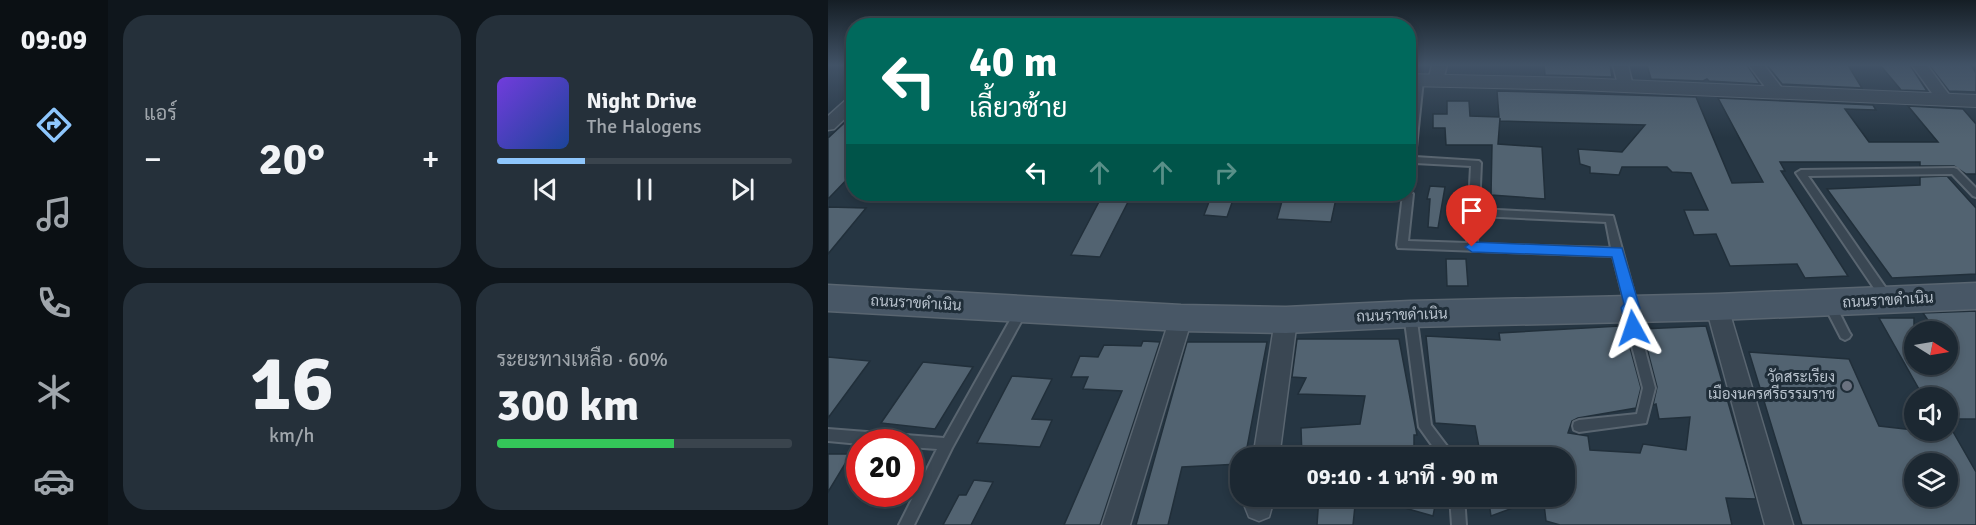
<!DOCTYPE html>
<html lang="th">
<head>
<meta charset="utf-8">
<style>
	body { margin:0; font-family:Signika,Sarabun,sans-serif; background:#25303a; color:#f1f3f6; height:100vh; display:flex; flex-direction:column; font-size:22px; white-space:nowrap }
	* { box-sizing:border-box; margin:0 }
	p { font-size:20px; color:#a0a6ac }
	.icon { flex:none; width:33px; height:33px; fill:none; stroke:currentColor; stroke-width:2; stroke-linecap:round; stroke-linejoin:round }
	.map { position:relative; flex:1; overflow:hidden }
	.sheet { display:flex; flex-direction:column; gap:15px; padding:15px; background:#0f161c; width:720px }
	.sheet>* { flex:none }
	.guide { position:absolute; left:18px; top:18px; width:570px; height:183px; border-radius:24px; box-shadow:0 3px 9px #0003,0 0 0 2px #3a444d; background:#00695c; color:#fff; overflow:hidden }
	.needle { width:39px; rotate:101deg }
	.tools { position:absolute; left:1076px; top:321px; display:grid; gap:12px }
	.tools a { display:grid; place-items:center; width:54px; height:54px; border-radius:50%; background:#1c2832; box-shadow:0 3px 9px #0003,0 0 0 2px #3a444d; font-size:30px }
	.speed { position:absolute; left:18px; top:429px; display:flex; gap:12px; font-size:30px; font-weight:700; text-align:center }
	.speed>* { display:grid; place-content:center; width:78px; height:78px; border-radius:50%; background:#1c2832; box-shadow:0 3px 9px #0003,0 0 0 2px #3a444d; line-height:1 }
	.speed .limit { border:9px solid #d22; background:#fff; color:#111 }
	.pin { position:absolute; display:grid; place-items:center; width:51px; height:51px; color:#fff; margin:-62px -26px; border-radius:50% 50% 50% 0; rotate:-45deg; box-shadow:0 0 6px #0007 }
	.pin .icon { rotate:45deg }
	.me { position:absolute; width:66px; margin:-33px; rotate:355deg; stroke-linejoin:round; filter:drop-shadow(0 0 4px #0008) }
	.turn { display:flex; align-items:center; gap:21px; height:126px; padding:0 24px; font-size:27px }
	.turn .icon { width:78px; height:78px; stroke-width:2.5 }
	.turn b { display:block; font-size:42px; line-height:51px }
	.lanes { display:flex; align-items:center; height:57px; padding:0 24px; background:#0003; justify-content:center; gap:30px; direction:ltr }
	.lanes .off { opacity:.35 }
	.big { font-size:45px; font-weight:700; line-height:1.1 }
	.sheet .card { flex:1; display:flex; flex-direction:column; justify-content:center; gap:9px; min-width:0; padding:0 21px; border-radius:24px; background:#25303a }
	.sheet .dial { align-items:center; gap:0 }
	.dial b { font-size:78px; line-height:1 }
	.song { display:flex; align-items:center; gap:18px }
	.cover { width:72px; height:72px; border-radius:9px; background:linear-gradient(135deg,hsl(260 70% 55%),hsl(220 70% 35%)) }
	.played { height:6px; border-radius:3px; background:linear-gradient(90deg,#8ec6fc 30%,#3a444d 30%) }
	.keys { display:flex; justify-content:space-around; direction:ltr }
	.heat { display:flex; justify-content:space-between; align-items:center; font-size:33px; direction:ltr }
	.charge { height:9px; border-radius:4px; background:linear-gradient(90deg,#34c759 60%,#3a444d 0) }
	.sheet .tiles { flex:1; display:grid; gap:15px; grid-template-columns:repeat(2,1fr) }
	.trip { position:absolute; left:402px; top:447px; width:345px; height:60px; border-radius:24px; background:#1c2832; box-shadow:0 3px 9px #0003,0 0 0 2px #3a444d; font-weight:700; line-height:60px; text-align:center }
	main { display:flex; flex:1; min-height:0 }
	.tab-bar { display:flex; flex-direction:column; width:108px; justify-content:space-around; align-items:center; background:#0b1014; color:#a0a6ac }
	.tab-bar .icon { width:42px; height:42px }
	.tab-bar .current { color:#8ec6fc }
	.tab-bar b { font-size:27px; color:#f1f3f6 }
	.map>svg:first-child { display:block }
</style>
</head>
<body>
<main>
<nav class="tab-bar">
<b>09:09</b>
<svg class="icon current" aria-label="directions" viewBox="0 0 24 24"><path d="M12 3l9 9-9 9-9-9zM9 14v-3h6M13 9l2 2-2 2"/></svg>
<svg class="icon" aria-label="music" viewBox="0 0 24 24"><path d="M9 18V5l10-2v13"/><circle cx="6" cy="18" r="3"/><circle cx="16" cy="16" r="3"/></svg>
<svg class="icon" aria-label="phone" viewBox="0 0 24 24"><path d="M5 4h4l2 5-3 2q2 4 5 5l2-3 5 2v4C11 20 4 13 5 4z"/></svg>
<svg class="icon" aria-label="climate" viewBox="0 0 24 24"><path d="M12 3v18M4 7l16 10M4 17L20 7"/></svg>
<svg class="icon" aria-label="car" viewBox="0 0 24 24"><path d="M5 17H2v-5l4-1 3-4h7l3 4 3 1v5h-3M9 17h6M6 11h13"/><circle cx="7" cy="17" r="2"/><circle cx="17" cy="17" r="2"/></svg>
</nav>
<section class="sheet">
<div class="tiles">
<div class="card"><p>แอร์</p>
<div class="heat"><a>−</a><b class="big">20°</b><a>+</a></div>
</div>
<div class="card">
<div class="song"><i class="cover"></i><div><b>Night Drive</b><p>The Halogens</p></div></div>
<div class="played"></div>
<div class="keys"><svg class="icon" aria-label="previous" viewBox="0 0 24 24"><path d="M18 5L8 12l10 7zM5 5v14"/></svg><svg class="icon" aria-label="pause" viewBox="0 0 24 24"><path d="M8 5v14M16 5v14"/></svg><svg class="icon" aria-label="next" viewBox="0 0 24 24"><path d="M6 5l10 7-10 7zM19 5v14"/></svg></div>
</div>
<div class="card dial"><b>16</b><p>km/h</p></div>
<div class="card"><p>ระยะทางเหลือ · 60%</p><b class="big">300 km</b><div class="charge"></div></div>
</div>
</section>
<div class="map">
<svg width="1148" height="525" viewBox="0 0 1148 525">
	<rect width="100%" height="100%" fill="#263643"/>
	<path fill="#526371" stroke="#212f3a" stroke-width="1.5" fill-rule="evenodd" d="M716 65H782L784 77 717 75Z
		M819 65H919L932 84 881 81 879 79 875 81 823 79Z
		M939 65H1020L1034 88 954 84Z
		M1052 65H1082L1099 91 1073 90Z
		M1101 65H1143L1148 73V92L1121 91Z
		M669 91 868 97 904 183 935 182 890 98 1045 105 1048 110 1017 109 1041 142H1110L1080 106 1135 109 1148 124V174H1138L1126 166H1092V162H952L957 171H953L1020 276 977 278 969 264 902 266 888 234 866 235 856 210H880L863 173 844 172 839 167H794L791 175 762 173V167L752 164 750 149 794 152 817 125 672 121V118L670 144 714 147 717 199 663 195 664 145H618L617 128H605V114H619V101H641L642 116 671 117Z
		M26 114V172L0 199V138Z
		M1119 176 1148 208V274L1064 278 999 189 1092 185V177Z
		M602 186 617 187 610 228 600 227 602 199H599Z
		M384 194H407L399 217 376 215Z
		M456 194H509L503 222 449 219Z
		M273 198 301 200 272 257 243 255Z
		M0 207 38 208 0 254Z
		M618 259H638L640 286H619Z
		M1148 311V419H1119V398H1096L1051 318H1086V364H1119V332H1108L1095 313Z
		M792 326 793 330 797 329 813 388 808 408 750 418 744 421 740 433 760 436 762 450 812 453 815 444 858 450 862 417 831 419 828 404 825 405 829 387 814 329 878 326 928 499 898 498 904 525H732L718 521 715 496H736V458H653L647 426 607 423 598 336 672 340 671 333Z
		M469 339H571L589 435H586V458H474L473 428 532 424 537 396 470 394 478 378 464 377Z
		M315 341 332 342 272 525H236L294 391 255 389 260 377H243L252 356 270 357 276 345 313 346Z
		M359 342H439L417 458H412V464L354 467 340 525H308Z
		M921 352 1021 359 1051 426 1086 430H1124L1148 472V525H974ZM1086 464H1119V496H1086Z
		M0 357 42 361 0 418Z
		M95 362 145 367 107 429 53 423Z
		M184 376 224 379 204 419 224 420 212 447 149 443Z
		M0 454H23L0 492Z
		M146 480 165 482 143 525H115L131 495H138Z
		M491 496H528L525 525H489Z
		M552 496H609L605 516 552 501Z
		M660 496H712V498L663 516Z"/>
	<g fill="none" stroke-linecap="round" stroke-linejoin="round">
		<g stroke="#596570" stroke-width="4">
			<path id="service" d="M588 78H591L595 80 587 157 651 161 653 163 651 209 785 216 810 308 807 312 827 388 818 423 751 432 746 430 745 426 746 422 751 420 809 414 815 388 794 308 797 304 785 256 570 248 569 245 575 194H580V191L585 194 580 241 639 243 643 166 587 163 585 185 580 188V138ZM650 216 778 222 783 248 649 244Z
				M1126 168 1129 169 1148 188V197L1145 196 1124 174 980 176 1062 294 1063 297 1062 300H1054L968 173 973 170Z
				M1001 299 1005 300 1021 332 1023 335 1021 338 1017 340 1013 338 995 303 997 300Z
				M194 304 198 306 200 309 124 448 86 525H71L109 449 82 447V442L32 444 0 441V429L116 438 190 306Z
				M582 309 586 311 588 314 603 425 628 458H613L591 427 576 314 578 311Z
				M622 496H636L638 525H624Z"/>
		</g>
		<g stroke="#596570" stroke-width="3">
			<path id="minor" d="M604 65H619L614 84H602L600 81Z
				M785 65H800L805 86 803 89H791Z
				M921 65H936L957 92 955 95H943Z
				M1084 65H1099L1125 100 1123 103H1111Z
				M26 96V110L6 129 0 130V116L20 98Z
				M889 298 897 301 900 307 965 525H937L878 307 881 301Z
				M353 309 361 311 364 318 302 525H274L342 318 345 311Z
				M458 311 466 313 469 320 451 458H425L447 320 450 313Z
				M419 496H447L441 517 431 521 421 517 417 507Z"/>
		</g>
		<g stroke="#596570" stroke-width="2">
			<path id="tertiary" d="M580 74 750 78 1148 95V107L750 90 580 86Z"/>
		</g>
		<g stroke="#596570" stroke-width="3">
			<path id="secondary" d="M1148 283V309L889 320 582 327 458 333 353 331 0 311V285L353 305 458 307 582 301 889 294Z"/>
		</g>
		<use href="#service" fill="#3a4753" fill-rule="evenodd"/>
		<use href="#minor" fill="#3a4753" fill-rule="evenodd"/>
		<use href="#tertiary" fill="#3a4753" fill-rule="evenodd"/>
		<use href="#secondary" fill="#485766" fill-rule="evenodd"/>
	</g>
	<linearGradient id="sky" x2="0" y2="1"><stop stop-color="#151e25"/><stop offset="0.47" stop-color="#415266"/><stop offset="1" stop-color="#415266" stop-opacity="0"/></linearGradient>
	<rect width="1148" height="138" fill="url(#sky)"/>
	<path fill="#1a73e8" stroke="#114b97" stroke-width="1.5" d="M644 242 794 248 812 308 809 312 813 328 811 332 805 334 800 332 793 308 796 304 784 257 644 252 637 247Z"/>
	<circle fill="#6b7280" stroke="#1f2d38" stroke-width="2" cx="1019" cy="386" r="6"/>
	<g text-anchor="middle" stroke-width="6" stroke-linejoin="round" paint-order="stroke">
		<g font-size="15" fill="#b8c2cd" stroke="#1f2d38">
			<text transform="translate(1060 300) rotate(-3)" y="5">ถนนราขดำเนิน</text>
			<text transform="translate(88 303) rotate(3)" y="5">ถนนราขดำเนิน</text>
			<text transform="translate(574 315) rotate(-2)" y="5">ถนนราขดำเนิน</text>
		</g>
		<g font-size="15" fill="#b8c2cd" stroke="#1f2d38" text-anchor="end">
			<text x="1007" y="382">วัดสระเรียง<tspan x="1007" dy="17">เมืองนครศรีธรรมราช</tspan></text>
		</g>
	</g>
</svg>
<div class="tools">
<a><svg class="needle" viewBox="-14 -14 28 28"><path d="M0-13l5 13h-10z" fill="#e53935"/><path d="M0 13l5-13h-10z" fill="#a0a6ac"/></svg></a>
<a><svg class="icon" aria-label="sound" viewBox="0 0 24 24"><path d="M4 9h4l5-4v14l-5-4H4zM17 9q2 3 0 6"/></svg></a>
<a><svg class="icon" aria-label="layers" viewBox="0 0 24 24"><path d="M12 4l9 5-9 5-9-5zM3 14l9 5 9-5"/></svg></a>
</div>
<div class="speed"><div class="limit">20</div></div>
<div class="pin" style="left:644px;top:247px;background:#d93025"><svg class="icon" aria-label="arrive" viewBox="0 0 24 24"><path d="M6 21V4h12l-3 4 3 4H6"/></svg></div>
<svg class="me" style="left:805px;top:328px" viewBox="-20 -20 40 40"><path d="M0-17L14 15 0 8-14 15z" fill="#1a73e8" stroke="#fff" stroke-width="4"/></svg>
<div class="trip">09:10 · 1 นาที · 90 m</div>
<div class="guide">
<div class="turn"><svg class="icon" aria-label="left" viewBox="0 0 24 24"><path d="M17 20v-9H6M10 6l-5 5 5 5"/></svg><div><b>40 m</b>เลี้ยวซ้าย</div></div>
<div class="lanes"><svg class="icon" aria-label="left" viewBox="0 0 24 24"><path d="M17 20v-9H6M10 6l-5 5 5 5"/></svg><svg class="icon off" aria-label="ahead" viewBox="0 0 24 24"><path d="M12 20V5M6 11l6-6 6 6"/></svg><svg class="icon off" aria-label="ahead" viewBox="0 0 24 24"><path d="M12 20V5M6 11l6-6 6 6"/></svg><svg class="icon off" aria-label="right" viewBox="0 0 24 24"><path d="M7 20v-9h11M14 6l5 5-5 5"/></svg></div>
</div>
</div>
</main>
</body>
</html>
